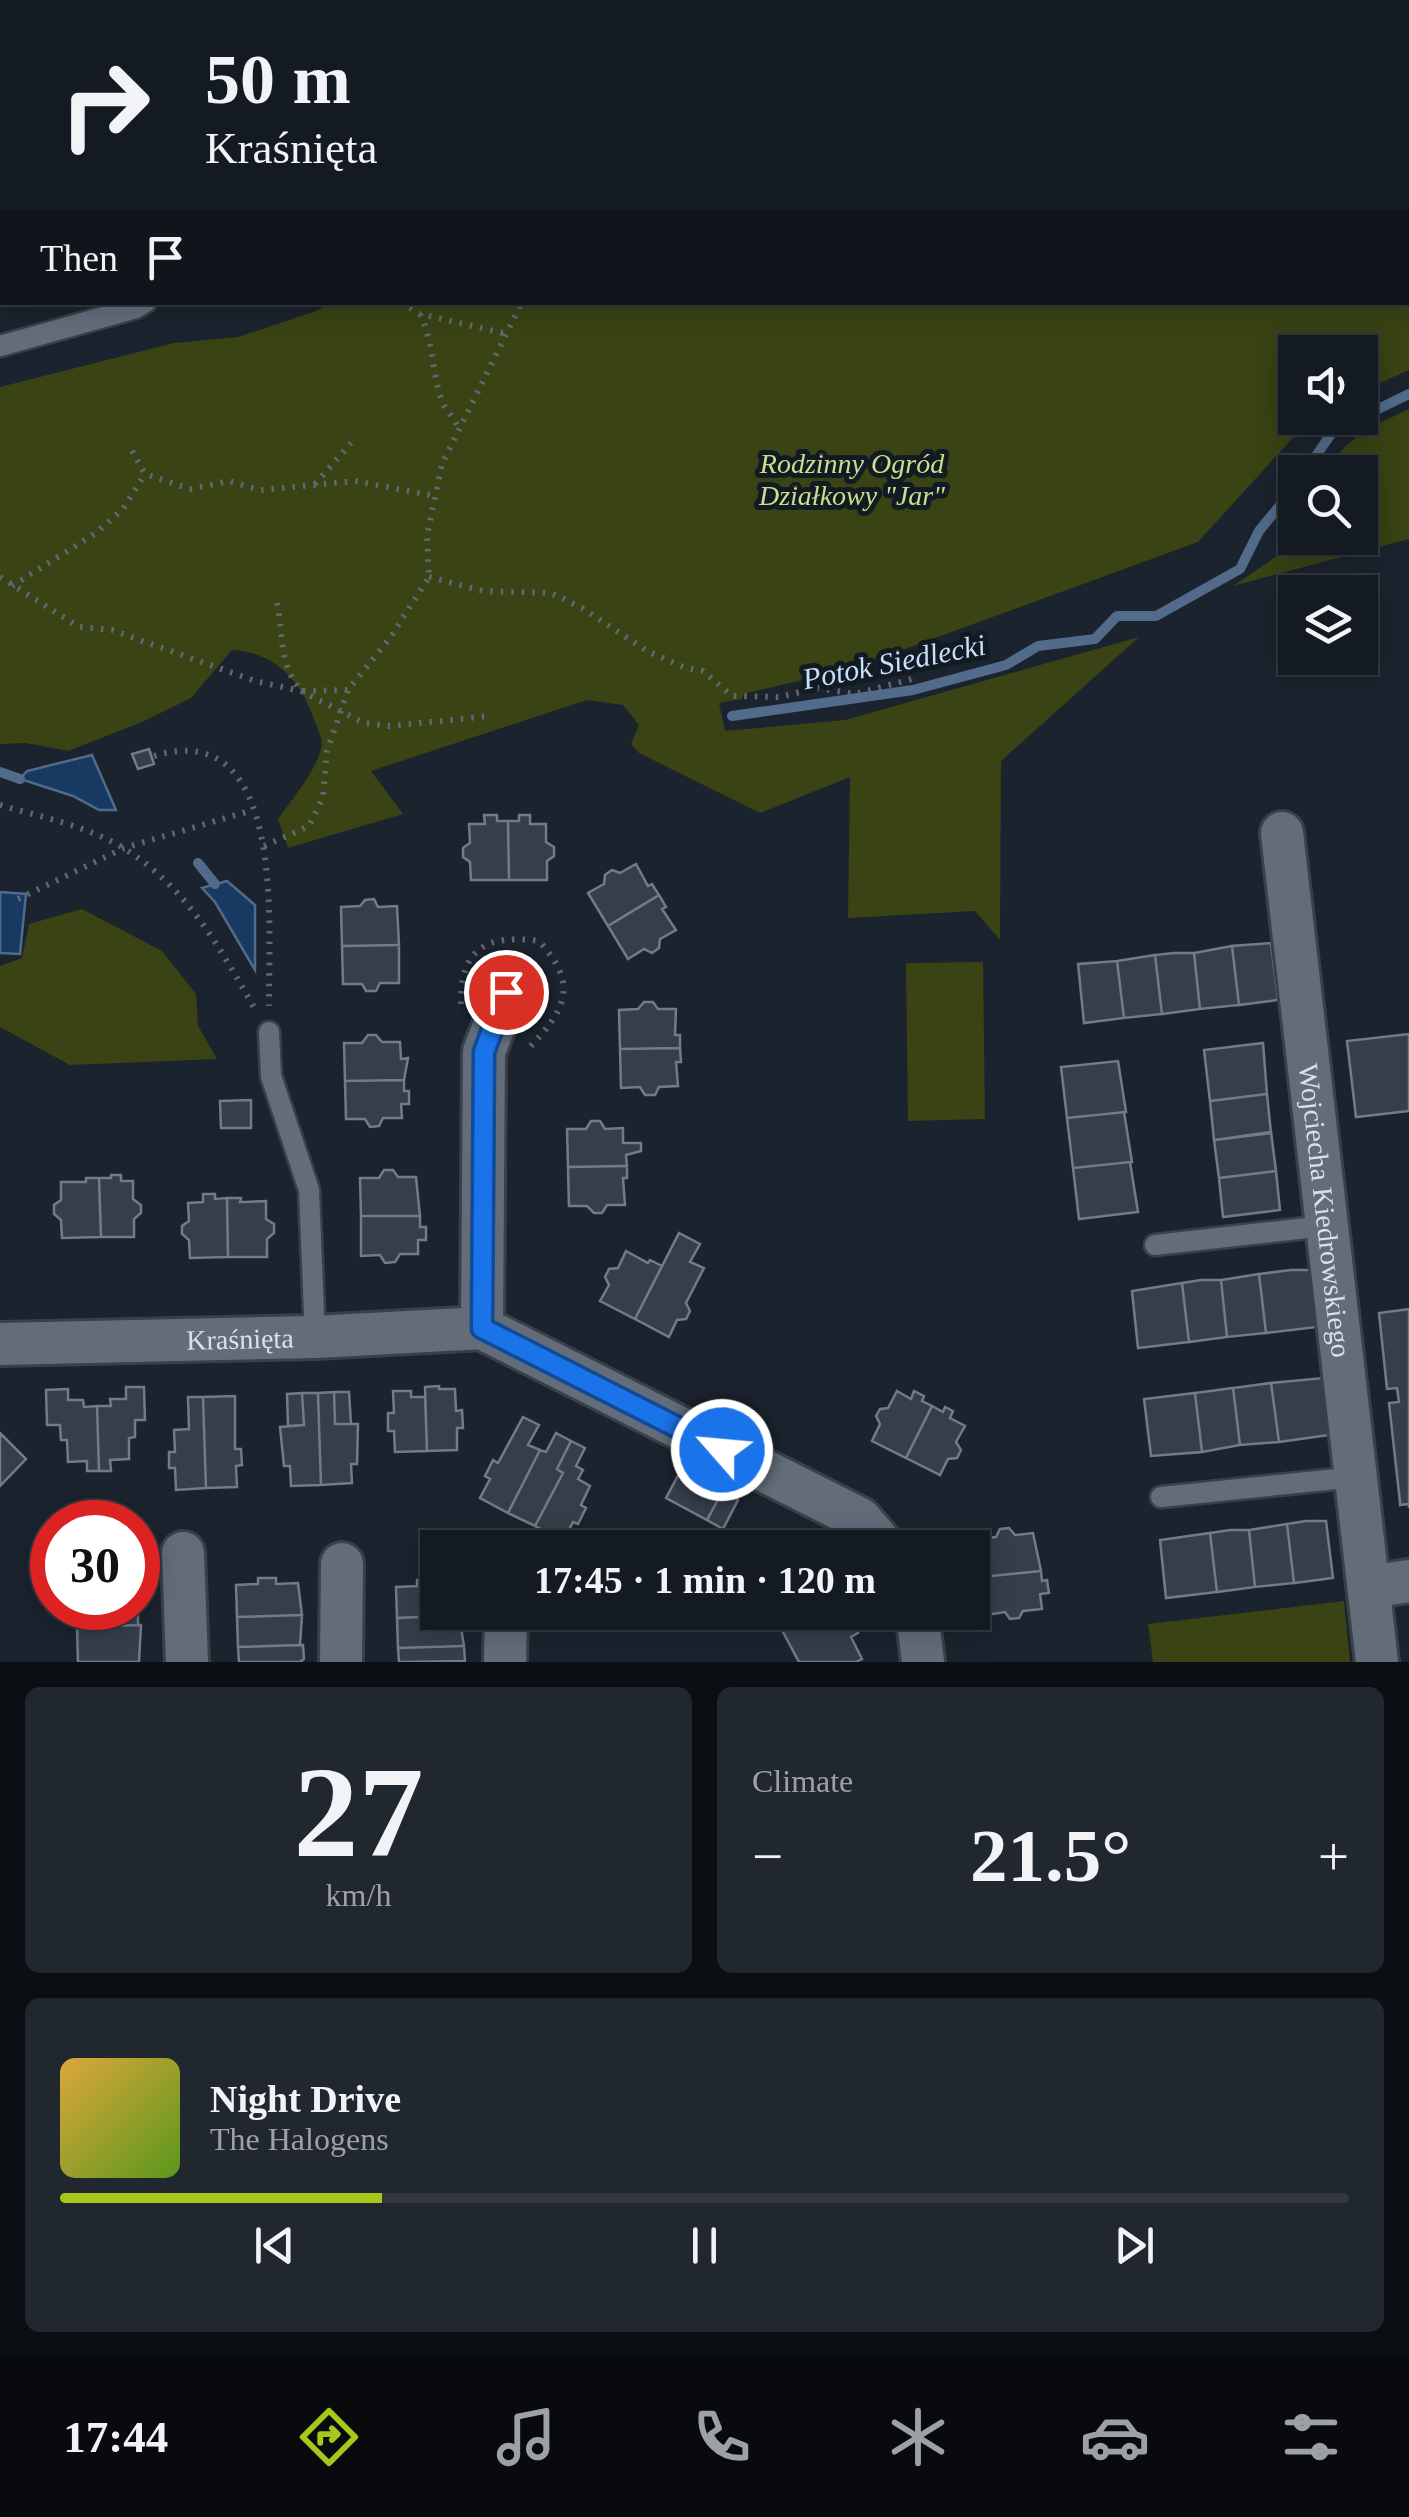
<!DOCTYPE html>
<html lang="en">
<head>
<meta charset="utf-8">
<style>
	body { margin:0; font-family:"Times New Roman",serif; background:#21272f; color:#f1f3f6; height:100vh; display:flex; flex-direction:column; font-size:38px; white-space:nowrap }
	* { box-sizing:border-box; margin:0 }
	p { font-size:32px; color:#9da1a5 }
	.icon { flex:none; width:55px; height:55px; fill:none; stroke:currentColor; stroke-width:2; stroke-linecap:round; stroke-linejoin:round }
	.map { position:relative; height:1662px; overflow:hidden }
	.sheet { display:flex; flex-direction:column; gap:25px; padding:25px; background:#0b0e13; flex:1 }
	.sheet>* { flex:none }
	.hud { position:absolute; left:0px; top:0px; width:1410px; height:305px; box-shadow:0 5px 25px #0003,0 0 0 2px #333840; background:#141a22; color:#f1f3f6; overflow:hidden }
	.controls { position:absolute; left:1278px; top:335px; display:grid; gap:20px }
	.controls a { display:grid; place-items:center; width:100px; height:100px; border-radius:0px; background:#141a22; box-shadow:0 5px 25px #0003,0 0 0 2px #333840; font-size:50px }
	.speed { position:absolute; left:30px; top:1500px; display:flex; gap:20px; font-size:50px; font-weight:700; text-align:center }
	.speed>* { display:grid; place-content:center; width:130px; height:130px; border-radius:50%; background:#141a22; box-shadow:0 5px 25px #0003,0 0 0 2px #333840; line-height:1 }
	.speed .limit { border:15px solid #d22; background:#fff; color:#111 }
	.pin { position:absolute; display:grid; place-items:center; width:85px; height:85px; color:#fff; margin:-42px; border:5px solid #fff; border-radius:50%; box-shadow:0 2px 10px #0007 }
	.me { position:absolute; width:110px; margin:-55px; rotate:297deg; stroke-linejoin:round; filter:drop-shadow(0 0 8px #0008) }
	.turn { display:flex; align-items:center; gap:35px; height:210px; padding:0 40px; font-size:45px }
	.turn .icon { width:130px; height:130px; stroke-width:2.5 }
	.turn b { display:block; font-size:70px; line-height:85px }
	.then { display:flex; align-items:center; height:95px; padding:0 40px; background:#0003; gap:20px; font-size:38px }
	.big { font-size:75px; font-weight:700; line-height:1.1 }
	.sheet .card { flex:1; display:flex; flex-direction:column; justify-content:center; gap:15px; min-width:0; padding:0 35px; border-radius:15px; background:#21272f }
	.sheet .dial { align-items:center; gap:0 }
	.dial b { font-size:130px; line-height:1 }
	.song { display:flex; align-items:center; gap:30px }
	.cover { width:120px; height:120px; border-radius:15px; background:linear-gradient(135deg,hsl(40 70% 55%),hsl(90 70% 35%)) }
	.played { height:10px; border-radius:5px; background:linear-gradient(90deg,#a8c71c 25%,#333840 25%) }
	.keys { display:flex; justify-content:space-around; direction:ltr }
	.heat { display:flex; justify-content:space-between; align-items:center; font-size:55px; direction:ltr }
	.sheet .tiles { flex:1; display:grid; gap:25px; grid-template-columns:1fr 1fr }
	.card:last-child { grid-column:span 2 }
	.trip { position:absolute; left:420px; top:1530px; width:570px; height:100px; border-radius:0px; background:#141a22; box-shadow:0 5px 25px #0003,0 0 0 2px #333840; font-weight:700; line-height:100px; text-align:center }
	.tabs { display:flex; height:160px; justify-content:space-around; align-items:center; background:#080a0e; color:#9da1a5 }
	.tabs .icon { width:70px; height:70px }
	.tabs .selected { color:#a8c71c }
	.tabs b { font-size:45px; color:#f1f3f6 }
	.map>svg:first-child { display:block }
</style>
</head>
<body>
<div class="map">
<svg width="1409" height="1662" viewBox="0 0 1409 1662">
	<rect width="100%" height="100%" fill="#1b232e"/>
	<path fill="#394314" d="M480 0H1409V370L1360 392V352H1295V418H1311L1198 542 850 669 743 694 742 699 719 703 725 731 845 720 1139 637 1001 761 1000 940 975 911 848 918 850 777 760 813 639 753 631 744 639 725 623 705 587 700 371 771 403 814 288 848 278 819C292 799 313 775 320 752 324 741 319 732 315 722 302 682 276 652 232 650L191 698 142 722 68 751 26 743 0 744V387L174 343 238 337 316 311 331 303 1408 302V2H479Z
		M1409 409V539L1233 586 1280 554 1295 533V538H1360V472H1328C1341 439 1378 424 1409 409Z
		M82 909 162 951 196 994 198 1026 217 1059 70 1065 0 1027V966L22 958 29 924Z
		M983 962 985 1119 908 1121 906 963Z
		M1344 1601 1350 1662H1153L1148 1624Z"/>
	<path fill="#183961" stroke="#526b8a" stroke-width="2.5" d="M92 755 116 810H99L73 796 20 779 27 771Z
		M227 881 255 905V970L215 902 202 888Z
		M0 892 26 894 20 954 0 953Z"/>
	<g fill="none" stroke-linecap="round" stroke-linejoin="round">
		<path stroke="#526b8a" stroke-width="10" d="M1305 472 1333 431 1409 394
			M732 716 913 690 1006 665 1038 646 1095 639 1117 616H1156L1240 569 1259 531 1295 487
			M0 772 20 779
			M198 863 215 884"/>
	</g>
	<path fill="#353e4a" stroke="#717b89" stroke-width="2.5" d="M149 749 154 764 138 769 132 754Z
		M484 815H497V821H508L509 880H471L470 862 463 857V848L470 843 469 824H485Z
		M519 815H530V824H546V842L554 847V856L547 861V880H509L508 821H519Z
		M636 864 648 886 652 884 659 895 608 926 588 893 604 884 605 875 612 870 620 873Z
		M659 895 666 907 662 909 676 930 660 939 659 948 652 953 644 949 628 959 608 926Z
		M374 899 378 907 397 906 399 945 342 946 341 907 360 906 365 900Z
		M1271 943 1278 1000 1239 1005 1232 946Z
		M399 945V983H380L376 991H366L362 984H343L342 946Z
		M1232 946 1239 1005 1200 1009 1194 953Z
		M1174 953H1194L1200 1009 1162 1014 1155 955Z
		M1155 955 1162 1014 1124 1018 1117 961Z
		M1117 961 1124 1018 1084 1023 1078 964Z
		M644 1002H653L658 1009H676L675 1035H680V1048L620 1049 619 1010 638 1009Z
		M1409 1034V1111L1356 1117 1347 1041Z
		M368 1035H376L382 1042H400L401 1059 408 1058 404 1080 345 1081 344 1043H362Z
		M1263 1043 1267 1094 1210 1101 1204 1050Z
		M680 1048 681 1062H676L678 1086 659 1087 655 1095H645L640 1087 621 1088 620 1049Z
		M1118 1061 1126 1112 1067 1118 1061 1067Z
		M404 1080V1091H409V1104H401L402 1118H383L379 1126 370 1127 365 1119H346L345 1081Z
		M1267 1094 1271 1133 1214 1140 1210 1101Z
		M251 1100V1128H221L220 1101Z
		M1124 1112 1132 1162 1073 1168 1067 1118Z
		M591 1121H600L605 1129 623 1128V1143H641V1151L626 1155 627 1166 568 1167 567 1129H586Z
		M1271 1132 1276 1171 1219 1178 1214 1140Z
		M1130 1162 1138 1212 1079 1219 1073 1168Z
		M627 1166V1178H623L625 1205H607L602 1213H594L587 1206H569L568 1167Z
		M384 1170H393L398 1177H416L420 1216H361L360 1178H379Z
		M1276 1171 1280 1210 1223 1217 1219 1178Z
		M111 1175H121V1181H133V1199L141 1205V1213L134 1219V1237H101L99 1178H111Z
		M86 1178H99L101 1237 62 1238 61 1220 54 1214V1205L61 1200V1182H86Z
		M203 1194H215V1199L227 1198 228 1257 190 1258 189 1240 182 1234V1226L189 1221 188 1203 203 1202Z
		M227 1198H241L240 1202H245L266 1201V1219L274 1224V1233L267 1239V1257H228Z
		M361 1216H420V1227H426V1240H418V1254H400L395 1262 385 1263 380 1255 361 1256Z
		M679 1233 700 1244 690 1262 704 1268 686 1303 690 1311 686 1319 677 1320 669 1337 635 1319Z
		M626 1251 648 1263 650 1260 662 1266 635 1319 600 1301 609 1285 605 1277 609 1269 618 1268Z
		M1291 1270H1310L1317 1327 1266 1333 1259 1274Z
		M1259 1274 1266 1333 1227 1337 1221 1280Z
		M1201 1280H1221L1227 1337 1189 1342 1182 1283Z
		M1182 1283 1189 1342 1138 1348 1132 1291Z
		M1409 1309V1508V1504L1400 1505V1502L1389 1403 1399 1402 1397 1388 1387 1389 1379 1313Z
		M1323 1378 1329 1435 1279 1442 1271 1383Z
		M1271 1383 1279 1442 1240 1445 1233 1388Z
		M439 1386V1389H455L456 1411 462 1410 463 1428H457V1450L427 1451 425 1387Z
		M126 1387H144L145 1420H135V1437L129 1438V1459L110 1460 111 1471H99L97 1406H111L110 1399H126Z
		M1233 1388 1240 1445 1202 1452 1195 1393Z
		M68 1389V1400H83L84 1407 97 1406 99 1471H87V1461L68 1462 67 1440H61L60 1425H47L46 1390Z
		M393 1391H411V1397H425L427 1451 395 1452 394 1431H388V1413H394Z
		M897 1391 911 1399 914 1391 924 1396 922 1401 932 1406 906 1458 872 1441 880 1424 876 1416 880 1409 888 1408Z
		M334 1392 335 1424H358L357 1464H351L352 1483 321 1485 318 1393Z
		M334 1392H349L351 1424H335Z
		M302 1393H318L321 1485 291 1486 290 1466H284L280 1427 304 1425Z
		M302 1393 304 1425 288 1426 287 1394Z
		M1195 1393 1202 1452 1151 1456 1144 1399Z
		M235 1396V1449H241L242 1465 236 1466 237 1487 206 1488 203 1397Z
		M188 1397H203L206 1488 176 1490 175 1468H169V1452H175L174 1430 189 1429Z
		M932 1406 943 1412 945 1407 953 1411 950 1418 965 1426 956 1442 961 1450 957 1458 948 1459 940 1475 906 1458Z
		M523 1417 539 1425 528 1445 540 1450 508 1513 480 1498 490 1479 485 1476 493 1460 498 1463Z
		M0 1433 26 1459 0 1486Z
		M556 1433 571 1441 557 1469 563 1473 535 1526 508 1513 540 1450 546 1452Z
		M571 1441 585 1448 576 1466 583 1470 578 1479 590 1486 581 1505 586 1508 578 1524 573 1522 563 1541 535 1526 563 1473 557 1469Z
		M681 1470 722 1492 707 1520 666 1498Z
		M722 1492 738 1500 723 1529 707 1520Z
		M1306 1521H1326L1333 1578 1294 1583 1287 1524Z
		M1287 1524 1294 1583 1255 1587 1249 1530Z
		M1009 1528 1015 1535 1033 1533 1041 1571 982 1577 978 1539 996 1537 1000 1529Z
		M1230 1530H1249L1255 1587 1217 1592 1210 1533Z
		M1210 1533 1217 1592 1166 1598 1160 1540Z
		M1041 1571 1042 1581 1047 1580 1049 1593 1040 1594 1042 1609 1023 1611 1019 1618 1010 1619 1005 1612 986 1615 982 1577Z
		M258 1578H276V1584L298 1583 302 1615 237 1617 236 1585 258 1584Z
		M417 1580H436L438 1612 462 1615 397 1618 396 1587 417 1586Z
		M138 1594V1625L77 1627 76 1608H138Z
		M783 1612H848L858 1633 851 1637 862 1659 856 1662H799L775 1617Z
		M302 1615 300 1645 238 1647 237 1617Z
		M459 1615 464 1646 398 1648 397 1618Z
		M141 1625 139 1662H78L77 1627Z
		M303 1645 304 1659 300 1662H239L238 1647Z
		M464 1646 465 1661 399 1662 398 1648Z"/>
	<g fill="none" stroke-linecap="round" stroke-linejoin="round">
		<g stroke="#394048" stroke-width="25">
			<path id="lane" d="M385 0V2
				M0 346 136 308 146 302
				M269 1032 271 1076 309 1190 315 1337
				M1155 1245 1325 1226
				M1161 1497 1356 1477"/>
		</g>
		<g stroke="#394048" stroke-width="48">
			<g id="street">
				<path id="s1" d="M1282 833 1377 1662"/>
				<path d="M482 1328 484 1052 507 992"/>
				<path id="s2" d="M0 1344 315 1337 482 1328 860 1519 885 1548"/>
				<path d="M183 1553 187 1662"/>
				<path d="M1369 1587 1409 1581"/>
				<path d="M917 1612 923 1662"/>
				<path d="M341 1662 342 1564"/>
				<path d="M505 1662 506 1612"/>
			</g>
		</g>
		<path stroke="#606771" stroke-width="6" stroke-dasharray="2.5 8" stroke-linecap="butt" d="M605 0V2
			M1337 0V2
			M642 2V0
			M1231 2 1270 0
			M1408 82 1409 81
			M401 302 420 314 507 334
			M420 314C435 346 431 371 442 401 446 412 455 417 458 429
			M132 451 145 474 190 489 229 481 260 490 355 481 435 496
			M315 484 351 443
			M0 577 79 627 112 630 255 681 301 691 364 723 390 726 490 716
			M429 577 484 591 551 593 582 608 647 651 686 668 703 671 732 696 779 697 818 688 855 694 912 679
			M12 586 96 533 123 509 145 474
			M277 603C284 637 278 662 301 691L348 690
			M154 756C288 715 268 929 269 1006
			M0 805C41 817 88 826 125 849 188 889 220 948 256 1011
			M264 846 309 826 323 797 327 751 348 690 390 638 429 577 427 536 442 464 522 302
			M18 899 124 848 253 810
			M461 1004C460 948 487 934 539 941 580 986 565 1010 528 1049"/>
		<use href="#lane" stroke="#636d7a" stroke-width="20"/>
		<use href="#street" stroke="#636d7a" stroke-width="42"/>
	</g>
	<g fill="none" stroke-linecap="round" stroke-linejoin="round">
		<g stroke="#114b97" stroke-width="25">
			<path id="route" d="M506 992 484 1052 482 1328 722 1450"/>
		</g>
		<use href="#route" stroke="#1a73e8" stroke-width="18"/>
	</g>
	<g text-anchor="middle" stroke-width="10" stroke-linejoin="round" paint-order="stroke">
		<g font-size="28" font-style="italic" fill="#cadf8c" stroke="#121a24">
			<text x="852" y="473">Rodzinny Ogród<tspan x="852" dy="32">Działkowy "Jar"</tspan></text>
		</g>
		<g font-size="28" fill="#dae0e8" stroke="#121a24">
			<text dy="10" stroke="none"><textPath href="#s1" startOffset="380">Wojciecha Kiedrowskiego</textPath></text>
			<text dy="10" stroke="none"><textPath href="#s2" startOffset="240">Kraśnięta</textPath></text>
		</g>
		<g font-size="30" font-style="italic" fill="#c9dffa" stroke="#121a24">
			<text transform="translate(894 662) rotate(-11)" y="10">Potok Siedlecki</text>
		</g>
	</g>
</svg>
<div class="controls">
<a><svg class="icon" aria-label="sound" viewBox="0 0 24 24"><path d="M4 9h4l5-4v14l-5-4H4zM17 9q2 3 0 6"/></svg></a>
<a><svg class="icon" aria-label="search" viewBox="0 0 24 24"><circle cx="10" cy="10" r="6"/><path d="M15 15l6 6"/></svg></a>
<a><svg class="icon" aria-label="layers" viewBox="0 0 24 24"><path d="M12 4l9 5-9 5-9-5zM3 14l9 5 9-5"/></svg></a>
</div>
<div class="speed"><div class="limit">30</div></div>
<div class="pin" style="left:506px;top:992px;background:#d93025"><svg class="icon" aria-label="arrive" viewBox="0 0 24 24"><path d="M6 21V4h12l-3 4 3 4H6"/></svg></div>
<svg class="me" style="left:722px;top:1450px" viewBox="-20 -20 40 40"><circle r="17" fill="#1a73e8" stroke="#fff" stroke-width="3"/><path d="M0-11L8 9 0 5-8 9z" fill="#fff"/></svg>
<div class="trip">17:45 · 1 min · 120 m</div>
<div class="hud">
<div class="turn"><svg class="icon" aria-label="right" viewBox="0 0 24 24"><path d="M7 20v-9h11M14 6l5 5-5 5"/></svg><div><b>50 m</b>Kraśnięta</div></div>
<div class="then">Then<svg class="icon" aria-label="arrive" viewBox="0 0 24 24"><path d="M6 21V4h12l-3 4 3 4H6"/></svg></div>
</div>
</div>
<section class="sheet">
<div class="tiles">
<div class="card dial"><b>27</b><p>km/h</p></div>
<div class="card"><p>Climate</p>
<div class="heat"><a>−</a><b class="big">21.5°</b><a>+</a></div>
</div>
<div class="card">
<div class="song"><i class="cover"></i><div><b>Night Drive</b><p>The Halogens</p></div></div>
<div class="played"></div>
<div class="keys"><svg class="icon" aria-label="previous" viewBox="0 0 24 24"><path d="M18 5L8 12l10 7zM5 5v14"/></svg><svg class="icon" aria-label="pause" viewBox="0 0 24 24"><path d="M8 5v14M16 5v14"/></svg><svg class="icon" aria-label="next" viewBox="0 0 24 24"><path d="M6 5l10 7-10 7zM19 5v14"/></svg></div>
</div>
</div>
</section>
<nav class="tabs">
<b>17:44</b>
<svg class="icon selected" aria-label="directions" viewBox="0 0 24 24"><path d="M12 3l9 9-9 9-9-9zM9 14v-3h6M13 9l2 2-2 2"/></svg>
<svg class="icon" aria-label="music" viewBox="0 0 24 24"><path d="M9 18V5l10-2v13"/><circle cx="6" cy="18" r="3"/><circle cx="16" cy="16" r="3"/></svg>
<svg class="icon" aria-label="phone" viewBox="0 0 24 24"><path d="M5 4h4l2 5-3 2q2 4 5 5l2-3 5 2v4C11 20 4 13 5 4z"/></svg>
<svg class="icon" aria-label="climate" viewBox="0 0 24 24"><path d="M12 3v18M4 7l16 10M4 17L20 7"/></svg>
<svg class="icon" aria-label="car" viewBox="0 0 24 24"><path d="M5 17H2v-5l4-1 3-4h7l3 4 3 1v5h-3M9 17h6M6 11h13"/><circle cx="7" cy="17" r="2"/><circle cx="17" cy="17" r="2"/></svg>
<svg class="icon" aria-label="filters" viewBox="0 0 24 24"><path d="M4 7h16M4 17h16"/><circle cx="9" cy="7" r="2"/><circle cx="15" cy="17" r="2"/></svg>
</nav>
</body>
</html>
